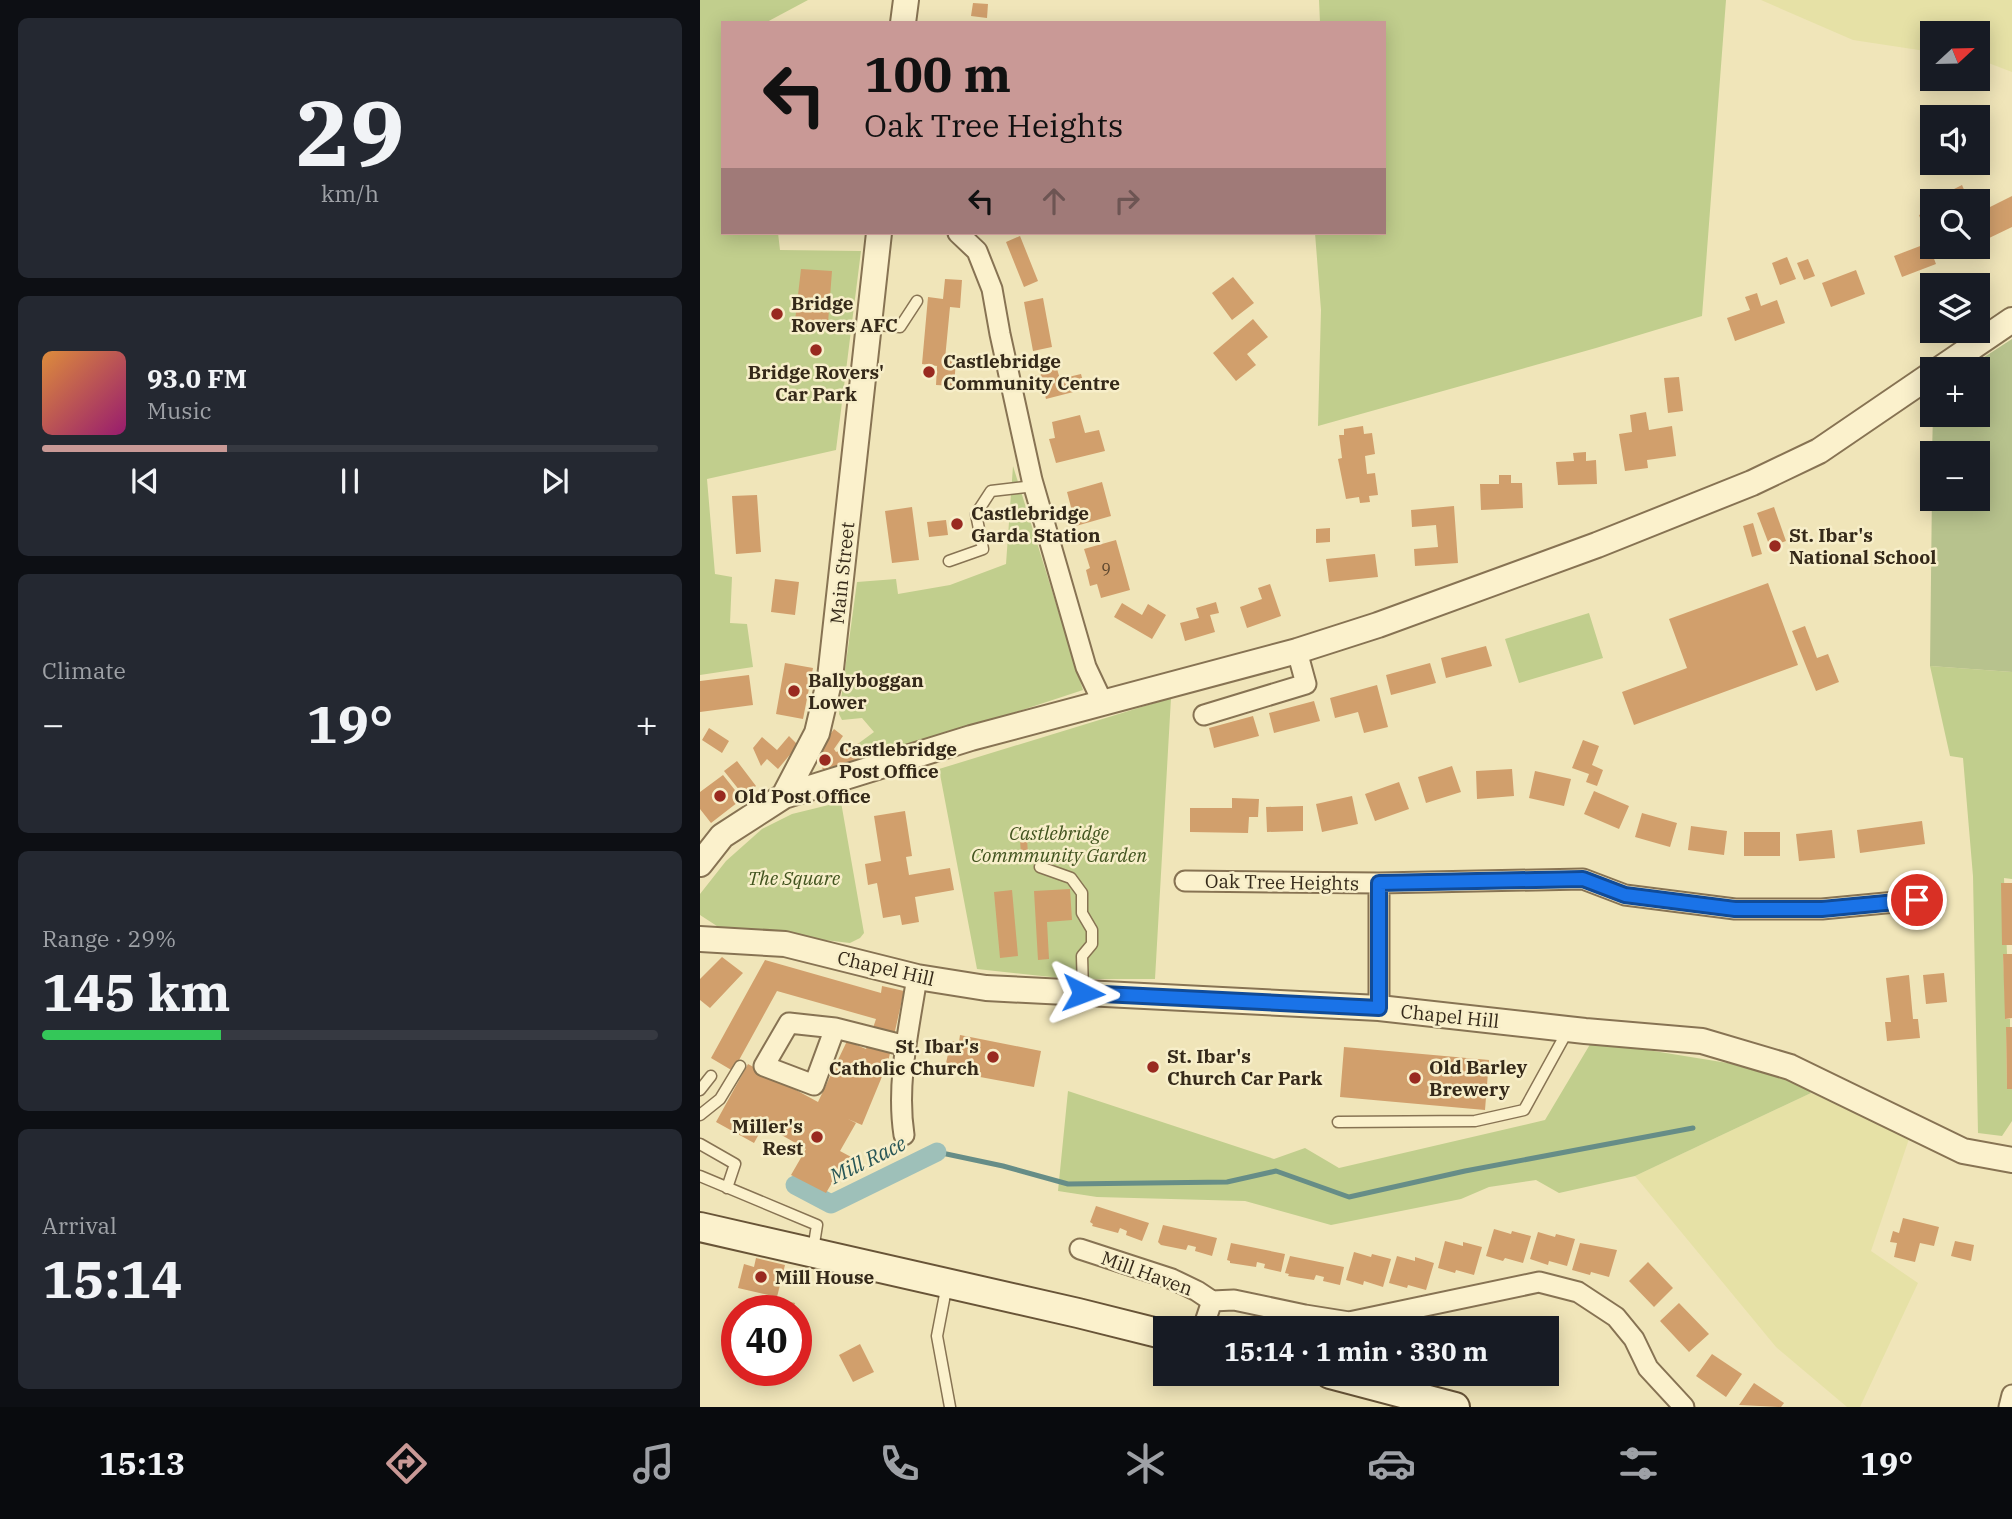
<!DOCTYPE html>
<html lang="en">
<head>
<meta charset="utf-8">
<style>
	body { margin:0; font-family:"IBM Plex Serif",serif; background:#242831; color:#f1f3f6; height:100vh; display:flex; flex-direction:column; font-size:26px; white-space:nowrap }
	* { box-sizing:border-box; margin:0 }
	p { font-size:23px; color:#9ea1a6 }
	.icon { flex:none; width:38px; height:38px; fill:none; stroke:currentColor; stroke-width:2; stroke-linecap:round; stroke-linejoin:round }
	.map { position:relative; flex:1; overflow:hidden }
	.sheet { display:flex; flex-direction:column; gap:18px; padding:18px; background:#0d0f14; width:700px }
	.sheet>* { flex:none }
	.guide { position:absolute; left:21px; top:21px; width:665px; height:214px; border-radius:0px; box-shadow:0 4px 18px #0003; background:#c99996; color:#111; overflow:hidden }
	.needle { width:46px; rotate:68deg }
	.fabs { position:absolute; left:1220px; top:21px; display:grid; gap:14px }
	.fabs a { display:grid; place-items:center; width:70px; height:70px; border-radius:0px; background:#171b24; box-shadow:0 4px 18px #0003; font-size:35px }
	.speed { position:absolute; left:21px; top:1295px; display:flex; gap:14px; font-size:35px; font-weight:700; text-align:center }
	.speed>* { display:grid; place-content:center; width:91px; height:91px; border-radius:50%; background:#171b24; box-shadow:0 4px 18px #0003; line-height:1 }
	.speed .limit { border:10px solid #d22; background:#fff; color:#111 }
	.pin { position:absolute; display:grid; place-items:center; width:60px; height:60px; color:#fff; margin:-30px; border:4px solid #fff; border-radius:50%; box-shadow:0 2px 7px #0007 }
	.me { position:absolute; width:77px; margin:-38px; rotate:93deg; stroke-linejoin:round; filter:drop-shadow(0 0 5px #0008) }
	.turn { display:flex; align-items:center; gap:24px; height:147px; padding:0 28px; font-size:32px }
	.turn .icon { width:91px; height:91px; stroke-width:2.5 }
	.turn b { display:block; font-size:49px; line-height:60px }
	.lanes { display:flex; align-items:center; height:66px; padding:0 28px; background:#0003; justify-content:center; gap:35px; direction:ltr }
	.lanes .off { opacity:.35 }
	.big { font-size:52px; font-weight:700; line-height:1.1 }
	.sheet .card { flex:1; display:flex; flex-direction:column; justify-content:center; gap:10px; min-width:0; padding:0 24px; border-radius:10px; background:#242831 }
	.sheet .dial { align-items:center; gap:0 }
	.dial b { font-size:91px; line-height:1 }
	.song { display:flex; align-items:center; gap:21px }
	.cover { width:84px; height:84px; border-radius:10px; background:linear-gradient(135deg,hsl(30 70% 55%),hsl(320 70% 35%)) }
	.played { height:7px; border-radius:4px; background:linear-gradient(90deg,#c99996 30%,#363941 30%) }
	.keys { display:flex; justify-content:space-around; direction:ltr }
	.heat { display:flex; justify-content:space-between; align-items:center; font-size:38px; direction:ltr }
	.charge { height:10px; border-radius:5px; background:linear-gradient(90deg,#34c759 29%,#363941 0) }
	.trip { position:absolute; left:453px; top:1316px; width:406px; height:70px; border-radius:0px; background:#171b24; box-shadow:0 4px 18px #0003; font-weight:700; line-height:70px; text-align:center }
	.tabs { display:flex; height:112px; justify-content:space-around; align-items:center; background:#090b0e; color:#9ea1a6 }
	.tabs .icon { width:49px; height:49px }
	.tabs .current { color:#c99996 }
	.tabs b { font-size:32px; color:#f1f3f6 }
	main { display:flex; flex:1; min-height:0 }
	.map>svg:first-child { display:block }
</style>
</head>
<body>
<main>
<section class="sheet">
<div class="card dial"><b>29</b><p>km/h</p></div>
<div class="card">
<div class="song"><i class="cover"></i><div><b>93.0 FM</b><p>Music</p></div></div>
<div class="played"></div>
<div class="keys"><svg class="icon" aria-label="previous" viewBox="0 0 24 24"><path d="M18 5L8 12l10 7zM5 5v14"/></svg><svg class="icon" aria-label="pause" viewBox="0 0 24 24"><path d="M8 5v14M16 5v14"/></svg><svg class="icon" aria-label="next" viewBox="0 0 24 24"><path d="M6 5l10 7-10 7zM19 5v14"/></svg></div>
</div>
<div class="card"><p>Climate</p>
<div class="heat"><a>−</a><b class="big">19°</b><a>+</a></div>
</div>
<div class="card"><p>Range · 29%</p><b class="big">145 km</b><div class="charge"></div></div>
<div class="card"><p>Arrival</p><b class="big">15:14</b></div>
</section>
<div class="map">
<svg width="1312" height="1407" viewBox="0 0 1312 1407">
	<rect width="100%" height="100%" fill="#f0e5b9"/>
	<path fill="#e6e1a6" d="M1061 0H1312V72L1278 59V33H1232V52L1153 40Z
		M1111 1093 1210 1136 1171 1251 1218 1283 1160 1407H1147L1076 1347 935 1176Z"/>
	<path fill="#c1ce8d" d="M0 0H108L65 23H23V233H78L80 250 161 251 136 450 7 479 15 574 32 577 30 623 47 624 53 667 0 675Z
		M619 0H1026L1002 316 896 348 618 426 621 310 615 233H684V23H620Z
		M313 466 383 690 167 761 159 743 174 732 162 718 142 720 139 714 157 582 196 579 198 594 250 585 306 564Z
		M889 613 903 658 819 683 805 639Z
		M1230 666 1312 672V879L1304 878 1307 954H1303L1306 1019H1310V1027L1306 1028 1307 1089H1312V1121L1302 1136 1278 1133 1273 876 1263 758 1250 756Z
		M471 698 455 979H370L277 969 239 769Z
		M141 802 164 933 160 938 150 943 20 928 0 915V894L26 861 62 829 92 814Z
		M892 1041 1089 1073 1111 1093 935 1176 859 1193 836 1180 789 1187 761 1199 631 1225 545 1201 397 1197 358 1191 368 1091 574 1159 605 1148 639 1168 845 1120Z"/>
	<path fill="#b7c28d" d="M1312 339V672L1230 666 1232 490V499H1278V453H1232L1233 415H1278V369H1266Z"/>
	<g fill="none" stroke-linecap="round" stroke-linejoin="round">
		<path stroke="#668d87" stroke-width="5" d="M237 1152 303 1166 368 1184 527 1182 576 1171 649 1197 765 1171 993 1128"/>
		<path stroke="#9ec0b9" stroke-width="19" d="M95 1185 131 1204 237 1152"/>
	</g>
	<path fill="#d19f6c" d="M273 3 288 4 287 18 271 16Z
		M1262 185 1269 201H1254L1250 191Z
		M1312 196V227L1285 240 1278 225V213Z
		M1229 211 1232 219V235L1227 237 1219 215Z
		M320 236 338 281 324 287 306 242Z
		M1228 243 1236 264 1202 277 1194 256Z
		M1087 257 1096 279 1080 285 1072 263Z
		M1108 259 1115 276 1104 280 1097 263Z
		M101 269 132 271 128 323 95 321Z
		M1156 270 1165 294 1131 307 1122 283Z
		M533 277 554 303 532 320 512 293Z
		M245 279 262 280 260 308 250 307 245 359 256 360 254 386 236 385 237 366 222 364 228 297 243 299Z
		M1057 293 1061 306 1077 300 1085 323 1035 341 1027 318 1050 310 1045 297Z
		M343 298 352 347 333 351 324 302Z
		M553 319 568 337 547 354 556 365 536 381 513 353Z
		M355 362 360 379 381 374 385 389 346 399 343 388 337 389 333 376 341 375 338 366Z
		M979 377 983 411 968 413 964 378Z
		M946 412 949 430 972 426 976 456 947 460 948 468 925 471 919 434 932 432 930 415Z
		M380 415 385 433 399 430 405 451 356 463 349 439 355 438 352 422Z
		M663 426 664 434 672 433 675 454 665 456 667 474 675 473 678 495 669 496 670 502 660 503 659 497 646 499 638 459 642 458 639 435H644V429Z
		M886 452V461L896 460 897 484 858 485 856 462 874 461 873 453Z
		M799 475H811V483H822L823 508 781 510 780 484H799Z
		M402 482 411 516 376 526 367 492Z
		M57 495 61 552 36 554 32 496Z
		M754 506 758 563 715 566 714 549 738 547 736 525 712 527 711 510Z
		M212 507 219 560 192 563 185 511Z
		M1074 507 1086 541 1070 547 1057 513Z
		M246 520 248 535 229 537 227 522Z
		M1053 523 1062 554 1052 557 1043 526Z
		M630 528V542L616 543V529Z
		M416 540 430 590 401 598 397 584 390 586 386 570 390 568 384 549Z
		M675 554 678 577 629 582 626 559Z
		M75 579 99 582 95 615 71 612Z
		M1068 583 1098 665 934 725 922 692 987 668 969 619Z
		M570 584 581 616 547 628 540 607 562 599 558 588Z
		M516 602 519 613 510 615 515 632 485 641 480 623 499 618 496 608Z
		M422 603 442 615 448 604 466 615 452 639 414 617Z
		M1105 626 1117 658 1128 654 1139 682 1116 691 1092 631Z
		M786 646 792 666 746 678 741 658Z
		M85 663 113 668 103 719 76 714Z
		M730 663 736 683 691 695 686 675Z
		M49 675 53 705 0 712V681Z
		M677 685 688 727 664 733 658 712 635 718 630 698Z
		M614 701 620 721 574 733 569 713Z
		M553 716 559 736 514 748 509 728Z
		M9 728 29 741 22 753 2 740Z
		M134 729 143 736 134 749 136 752 159 743 167 761 125 775 117 755 121 754 119 750Z
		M89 736 98 745 78 769 67 759 61 766 53 748 62 737 77 750Z
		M883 740 899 746 892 765 903 770 897 786 886 782 889 774 872 768Z
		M37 761 56 786 44 796 24 771Z
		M752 766 761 792 726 803 718 777Z
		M812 769 814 796 777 799 776 771Z
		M835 771 871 779 864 806 829 798Z
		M23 775 42 799 11 823 0 809V792Z
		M699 782 709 809 675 821 665 794Z
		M894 791 929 806 919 829 884 814Z
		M652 796 658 824 622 832 616 804Z
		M532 798 559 799 558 817H549L548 833 490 832V808H532Z
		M603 806V831L567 832 566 807Z
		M205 811 212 856 206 857 209 875 250 868 254 890 215 897 219 922 202 925 200 915 183 918 177 883 168 885 165 864 181 861 174 816Z
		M942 813 977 823 970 847 935 837Z
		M1222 821 1225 844 1160 853 1157 830Z
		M991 826 1027 831 1024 855 988 850Z
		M1132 830 1135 858 1099 861 1096 834Z
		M1044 832H1080V856H1044Z
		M320 839H327L328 854 321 855Z
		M1301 883H1312V945H1302Z
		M370 889 372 920 347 922 349 959 338 960 334 891Z
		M312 890 318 956 300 958 294 892Z
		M1303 954H1312V1018L1305 1019Z
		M22 957 43 973 10 1008 0 1000V979Z
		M65 960 181 993 182 986 204 991 188 1062 162 1125 148 1119 156 1123 140 1151 153 1158 145 1172 140 1169 126 1193 91 1175 106 1149 64 1125 54 1143 16 1122 48 1064 118 1102 147 1041 166 1049 176 1019 77 991 33 1071 11 1058Z
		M1244 973 1247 1002 1226 1004 1223 975Z
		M1209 975 1213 1019H1218L1220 1038 1187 1041 1185 1022H1191L1186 978Z
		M1306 1027H1312V1089H1307Z
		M260 1035 341 1051 334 1087 253 1072 254 1064 246 1063 251 1041 259 1042Z
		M644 1047 789 1060 785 1110 640 1097Z
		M396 1206 449 1223 442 1241 426 1235 427 1231 420 1228 418 1233 392 1226 393 1224 390 1222Z
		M1203 1218 1239 1227 1234 1246 1220 1243 1215 1262 1194 1257 1197 1243 1190 1242 1193 1231 1199 1233Z
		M463 1225 517 1238 512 1256 495 1251 496 1247 488 1245 486 1250 461 1245 458 1242Z
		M794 1229 811 1234 812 1231 831 1236 823 1263 805 1258 803 1261 786 1256Z
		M838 1232 855 1237 856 1234 875 1239 867 1266 849 1261 848 1265 830 1259Z
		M745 1241 763 1246V1242L782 1247 774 1275 756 1270 755 1273 738 1268Z
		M1255 1241 1274 1245 1271 1261 1251 1256Z
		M531 1243 585 1254 581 1272 564 1268 565 1264 557 1262 556 1267 530 1263V1261L527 1260Z
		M880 1243 917 1250 909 1277 891 1272 890 1275 872 1270Z
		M654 1252 671 1257 672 1254 691 1259 683 1287 664 1281 663 1285 646 1280Z
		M590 1256 644 1267 640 1285 623 1281 624 1277 616 1275 614 1280 588 1276 589 1274 585 1273Z
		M697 1256 715 1261V1257L734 1263 726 1290 708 1285 707 1288 689 1283Z
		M56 1258 85 1265 77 1297 38 1288 44 1264 54 1267Z
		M948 1262 973 1288 954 1307 929 1281Z
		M78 1299 95 1303 92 1311H75Z
		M979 1303 1009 1334 989 1352 960 1321Z
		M160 1344 174 1372 153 1382 139 1355Z
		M1012 1354 1042 1374 1026 1397 996 1376Z
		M1054 1383 1084 1403 1081 1407 1039 1405Z"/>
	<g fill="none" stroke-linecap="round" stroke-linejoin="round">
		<g stroke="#877353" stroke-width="13">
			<path id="service" d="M169 324 200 327 217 301
				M249 561 283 549 276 514 291 491 334 486
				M340 867 371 878 382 893V913L392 930V944L382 956 383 992
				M0 1090 11 1076
				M0 1115 20 1099 40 1066
				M638 1122 775 1121 824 1110 868 1030
				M0 1144 35 1164 27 1188
				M0 1176 117 1225 113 1250
				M247 1284 237 1336 250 1407"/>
		</g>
		<g stroke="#877353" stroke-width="23">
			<path id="minor" d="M258 233 277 251 292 289 300 334 332 480 386 667 403 703
				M504 715 606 684 597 651
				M485 881 679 883 883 879 925 895 1035 909H1122L1217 900
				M679 883V1008
				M135 1028 114 1085 64 1066 89 1023 135 1028 206 1046
				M204 1135C196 1083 209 1029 217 977
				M380 1249 472 1279 497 1291 512 1301 534 1300 605 1315 649 1322 839 1282 878 1292 916 1317 934 1339 948 1368 984 1407
				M503 1328 512 1301
				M1309 1407 1312 1395"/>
		</g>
		<g stroke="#877353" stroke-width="28">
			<path id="tertiary" d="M203 23 206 0
				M1240 369 1312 320
				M84 796 271 738 597 651 678 625 897 545 1052 483 1119 451 1232 374
				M0 864 22 836 84 796 117 733 130 678 179 233
				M0 939 85 944 217 977 286 988 679 1008 885 1031 1002 1041 1090 1067 1263 1151 1312 1160"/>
		</g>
		<g stroke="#685437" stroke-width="32">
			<path id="secondary" d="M0 1227 378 1313 466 1335
				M630 1374 755 1407"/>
		</g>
		<use href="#service" stroke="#fbf1cc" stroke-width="10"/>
		<use href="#minor" stroke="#fbf1cc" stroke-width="19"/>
		<use href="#tertiary" stroke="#fbf1cc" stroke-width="24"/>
		<use href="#secondary" stroke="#fbf1cc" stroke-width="28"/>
	</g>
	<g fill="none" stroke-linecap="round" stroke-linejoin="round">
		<g stroke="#114b97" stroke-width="18">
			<path id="route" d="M383 993 679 1008V883L883 879 925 895 1035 909H1122L1217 900"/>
		</g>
		<use href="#route" stroke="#1a73e8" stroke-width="12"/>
	</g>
	<g fill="#992a20" stroke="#f7eec9" stroke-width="2.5">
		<circle cx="77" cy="314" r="7"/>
		<circle cx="116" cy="350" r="7"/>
		<circle cx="229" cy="372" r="7"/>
		<circle cx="257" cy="524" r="7"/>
		<circle cx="1075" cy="546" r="7"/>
		<circle cx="94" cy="691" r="7"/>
		<circle cx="125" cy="760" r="7"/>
		<circle cx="20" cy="796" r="7"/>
		<circle cx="293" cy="1057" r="7"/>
		<circle cx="453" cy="1067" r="7"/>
		<circle cx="715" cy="1078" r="7"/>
		<circle cx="117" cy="1137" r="7"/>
		<circle cx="61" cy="1277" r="7"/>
	</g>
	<g text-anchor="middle" stroke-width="5" stroke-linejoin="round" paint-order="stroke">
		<g font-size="16" fill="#5c462e">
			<text x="406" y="575">9</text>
		</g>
		<g font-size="19" font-weight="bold" fill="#352919" stroke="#f7eec9" text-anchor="start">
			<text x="91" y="310">Bridge<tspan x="91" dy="22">Rovers AFC</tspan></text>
			<text x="243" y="368">Castlebridge<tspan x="243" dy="22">Community Centre</tspan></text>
			<text x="116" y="379" text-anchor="middle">Bridge Rovers'<tspan x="116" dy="22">Car Park</tspan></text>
			<text x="271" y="520">Castlebridge<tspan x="271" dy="22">Garda Station</tspan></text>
			<text x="1089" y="542">St. Ibar's<tspan x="1089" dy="22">National School</tspan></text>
			<text x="108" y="687">Ballyboggan<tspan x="108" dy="22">Lower</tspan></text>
			<text x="139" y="756">Castlebridge<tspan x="139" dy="22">Post Office</tspan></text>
			<text x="34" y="803">Old Post Office</text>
			<text x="279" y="1053" text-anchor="end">St. Ibar's<tspan x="279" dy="22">Catholic Church</tspan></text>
			<text x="467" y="1063">St. Ibar's<tspan x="467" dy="22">Church Car Park</tspan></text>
			<text x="729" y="1074">Old Barley<tspan x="729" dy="22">Brewery</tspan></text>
			<text x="103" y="1133" text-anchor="end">Miller's<tspan x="103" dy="22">Rest</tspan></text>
			<text x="75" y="1284">Mill House</text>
		</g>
		<g font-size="19" fill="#352919" stroke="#f7eec9">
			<text transform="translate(142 573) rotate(-84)" y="7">Main Street</text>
			<text transform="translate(582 882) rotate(1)" y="7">Oak Tree Heights</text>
			<text transform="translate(186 968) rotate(13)" y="7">Chapel Hill</text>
			<text transform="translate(750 1016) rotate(6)" y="7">Chapel Hill</text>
			<text transform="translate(447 1273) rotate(20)" y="7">Mill Haven</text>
		</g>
		<g font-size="19" font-style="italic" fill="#41531e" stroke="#f7eec9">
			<text x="359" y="840">Castlebridge<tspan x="359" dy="22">Commmunity Garden</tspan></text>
			<text x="94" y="885">The Square</text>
		</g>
		<g font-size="21" font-style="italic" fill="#275556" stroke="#f7eec9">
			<text transform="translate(168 1160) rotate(-26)" y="7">Mill Race</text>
		</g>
	</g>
</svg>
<div class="fabs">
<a><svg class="needle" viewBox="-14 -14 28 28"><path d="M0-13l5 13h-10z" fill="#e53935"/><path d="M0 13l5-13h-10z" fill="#9ea1a6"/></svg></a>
<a><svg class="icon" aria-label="sound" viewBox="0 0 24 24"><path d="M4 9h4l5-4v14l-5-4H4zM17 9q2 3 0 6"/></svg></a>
<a><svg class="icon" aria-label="search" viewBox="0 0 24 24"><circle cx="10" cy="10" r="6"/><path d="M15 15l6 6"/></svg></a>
<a><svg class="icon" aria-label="layers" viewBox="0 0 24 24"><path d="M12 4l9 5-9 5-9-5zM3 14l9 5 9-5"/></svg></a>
<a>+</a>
<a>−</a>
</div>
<div class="speed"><div class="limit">40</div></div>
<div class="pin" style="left:1217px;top:900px;background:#d93025"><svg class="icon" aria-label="arrive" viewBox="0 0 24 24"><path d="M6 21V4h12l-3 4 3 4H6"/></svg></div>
<svg class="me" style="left:383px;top:993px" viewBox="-20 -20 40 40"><path d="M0-17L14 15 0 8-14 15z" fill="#1a73e8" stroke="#fff" stroke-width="4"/></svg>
<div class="trip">15:14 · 1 min · 330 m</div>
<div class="guide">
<div class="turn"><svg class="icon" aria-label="left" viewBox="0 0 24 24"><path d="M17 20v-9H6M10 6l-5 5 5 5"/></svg><div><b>100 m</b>Oak Tree Heights</div></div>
<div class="lanes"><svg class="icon" aria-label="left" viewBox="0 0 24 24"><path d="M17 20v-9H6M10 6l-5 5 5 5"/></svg><svg class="icon off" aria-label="ahead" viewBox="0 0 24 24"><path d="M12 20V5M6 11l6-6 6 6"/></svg><svg class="icon off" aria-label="right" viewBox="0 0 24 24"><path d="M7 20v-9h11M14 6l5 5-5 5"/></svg></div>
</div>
</div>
</main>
<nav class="tabs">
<b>15:13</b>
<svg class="icon current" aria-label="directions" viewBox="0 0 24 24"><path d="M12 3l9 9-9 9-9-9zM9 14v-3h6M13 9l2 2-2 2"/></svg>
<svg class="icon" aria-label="music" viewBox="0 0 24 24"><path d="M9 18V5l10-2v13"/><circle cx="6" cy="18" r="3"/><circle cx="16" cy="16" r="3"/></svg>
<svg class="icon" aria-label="phone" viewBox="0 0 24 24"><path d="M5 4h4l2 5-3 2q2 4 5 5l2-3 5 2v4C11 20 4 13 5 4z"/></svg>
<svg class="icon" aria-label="climate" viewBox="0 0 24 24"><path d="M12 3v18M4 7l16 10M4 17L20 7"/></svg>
<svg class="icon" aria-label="car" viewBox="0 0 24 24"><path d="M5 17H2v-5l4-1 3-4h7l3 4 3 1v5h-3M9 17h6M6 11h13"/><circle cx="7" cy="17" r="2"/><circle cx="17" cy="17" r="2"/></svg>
<svg class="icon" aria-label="filters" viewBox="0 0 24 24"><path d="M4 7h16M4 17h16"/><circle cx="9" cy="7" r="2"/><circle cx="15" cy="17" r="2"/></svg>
<b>19°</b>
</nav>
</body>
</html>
